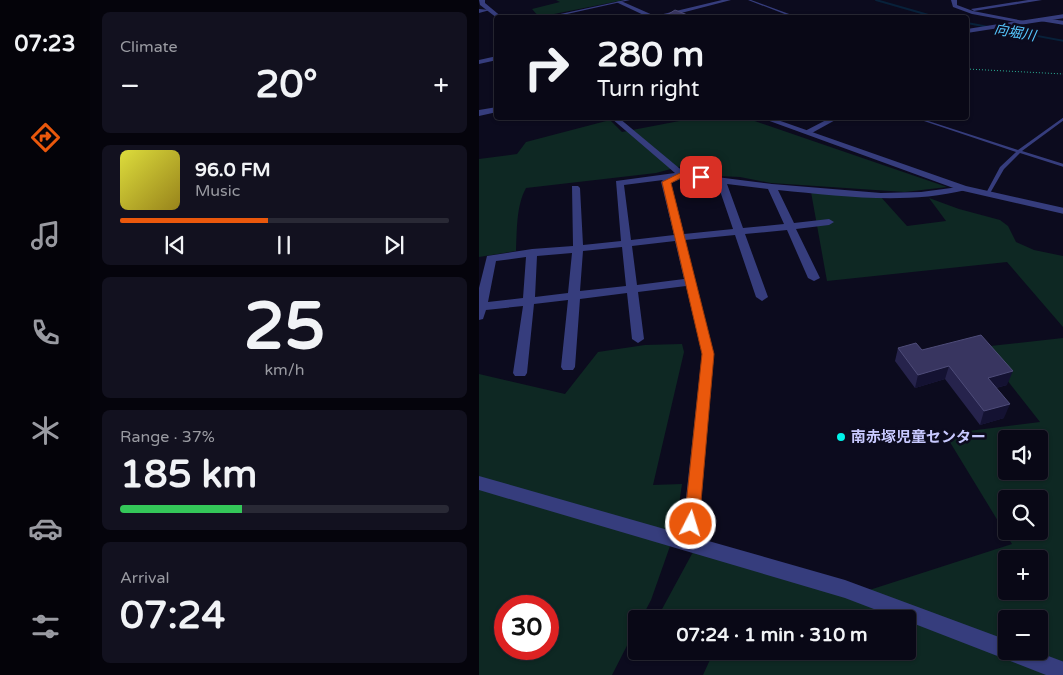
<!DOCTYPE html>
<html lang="en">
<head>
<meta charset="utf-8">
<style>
	body { margin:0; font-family:"Varela Round","Noto Sans JP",sans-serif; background:#12111f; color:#f1f3f6; height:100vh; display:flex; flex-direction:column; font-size:19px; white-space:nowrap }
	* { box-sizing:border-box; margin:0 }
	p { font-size:16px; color:#999aa1 }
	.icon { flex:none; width:28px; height:28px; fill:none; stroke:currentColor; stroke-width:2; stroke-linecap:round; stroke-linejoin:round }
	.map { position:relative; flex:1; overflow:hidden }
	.drawer { display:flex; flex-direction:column; gap:12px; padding:12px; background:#05040c; width:389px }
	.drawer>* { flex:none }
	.guide { position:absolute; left:15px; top:15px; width:475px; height:105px; border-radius:5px; box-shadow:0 1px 4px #0004,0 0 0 1px #292935; background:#090816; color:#f1f3f6; overflow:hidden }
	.buttons { position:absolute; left:519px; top:430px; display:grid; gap:10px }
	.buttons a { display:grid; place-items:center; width:50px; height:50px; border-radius:5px; background:#090816; box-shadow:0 1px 4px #0004,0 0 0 1px #292935; font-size:25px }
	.speed { position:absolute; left:15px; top:595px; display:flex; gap:10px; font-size:25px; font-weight:700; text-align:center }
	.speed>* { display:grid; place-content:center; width:65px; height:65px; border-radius:50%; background:#090816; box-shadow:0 1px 4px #0004,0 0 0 1px #292935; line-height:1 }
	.speed .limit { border:8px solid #d22; background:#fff; color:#111 }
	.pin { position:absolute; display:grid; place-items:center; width:42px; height:42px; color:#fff; margin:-21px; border-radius:10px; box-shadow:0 2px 8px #0006 }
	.me { position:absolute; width:55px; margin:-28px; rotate:5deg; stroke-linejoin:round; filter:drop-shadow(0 0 4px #0008) }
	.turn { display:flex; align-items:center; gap:18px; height:105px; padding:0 20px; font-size:22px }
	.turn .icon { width:65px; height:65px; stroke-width:2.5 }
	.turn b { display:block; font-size:35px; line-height:42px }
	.big { font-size:38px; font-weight:700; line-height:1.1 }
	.drawer .widget { flex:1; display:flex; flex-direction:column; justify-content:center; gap:8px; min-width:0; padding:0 18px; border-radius:8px; background:#12111f }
	.drawer .dial { align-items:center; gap:0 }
	.dial b { font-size:65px; line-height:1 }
	.song { display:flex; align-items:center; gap:15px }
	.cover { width:60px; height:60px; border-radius:8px; background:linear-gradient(135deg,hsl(60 70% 55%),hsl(50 70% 35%)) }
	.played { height:5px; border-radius:2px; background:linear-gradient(90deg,#ea580c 45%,#292935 45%) }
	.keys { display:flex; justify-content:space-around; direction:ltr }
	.heat { display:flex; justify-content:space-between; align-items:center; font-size:28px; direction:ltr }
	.charge { height:8px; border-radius:4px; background:linear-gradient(90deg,#34c759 37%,#292935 0) }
	.trip { position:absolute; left:149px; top:610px; width:288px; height:50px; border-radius:5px; background:#090816; box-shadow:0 1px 4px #0004,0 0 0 1px #292935; font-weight:700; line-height:50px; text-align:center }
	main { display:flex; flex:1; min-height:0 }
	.dock { display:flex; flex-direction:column; width:90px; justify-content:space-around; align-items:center; background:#040309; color:#999aa1 }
	.dock .icon { width:35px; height:35px }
	.dock .current { color:#ea580c }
	.dock b { font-size:22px; color:#f1f3f6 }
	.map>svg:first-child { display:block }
</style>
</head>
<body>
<main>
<nav class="dock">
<b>07:23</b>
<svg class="icon current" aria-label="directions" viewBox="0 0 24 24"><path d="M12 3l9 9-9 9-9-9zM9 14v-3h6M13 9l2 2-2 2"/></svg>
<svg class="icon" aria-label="music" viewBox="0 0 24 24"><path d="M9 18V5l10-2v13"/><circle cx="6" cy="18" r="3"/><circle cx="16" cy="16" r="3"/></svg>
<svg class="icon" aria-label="phone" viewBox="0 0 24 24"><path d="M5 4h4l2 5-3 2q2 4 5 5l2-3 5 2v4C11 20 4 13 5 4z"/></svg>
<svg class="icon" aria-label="climate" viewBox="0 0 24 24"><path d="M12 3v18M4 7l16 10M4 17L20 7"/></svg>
<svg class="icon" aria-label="car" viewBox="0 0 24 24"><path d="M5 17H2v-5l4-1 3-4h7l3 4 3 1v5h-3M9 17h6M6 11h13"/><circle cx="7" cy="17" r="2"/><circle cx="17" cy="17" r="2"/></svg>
<svg class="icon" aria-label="filters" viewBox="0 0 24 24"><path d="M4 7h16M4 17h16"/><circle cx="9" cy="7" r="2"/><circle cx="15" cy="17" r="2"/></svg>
</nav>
<section class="drawer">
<div class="widget"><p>Climate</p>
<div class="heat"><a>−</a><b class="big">20°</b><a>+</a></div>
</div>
<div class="widget">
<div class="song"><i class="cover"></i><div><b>96.0 FM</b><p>Music</p></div></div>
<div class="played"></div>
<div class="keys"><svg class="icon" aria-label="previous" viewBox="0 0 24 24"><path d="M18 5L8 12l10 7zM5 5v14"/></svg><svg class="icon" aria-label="pause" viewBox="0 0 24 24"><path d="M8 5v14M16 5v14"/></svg><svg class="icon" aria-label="next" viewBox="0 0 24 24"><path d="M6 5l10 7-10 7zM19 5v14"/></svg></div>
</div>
<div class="widget dial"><b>25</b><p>km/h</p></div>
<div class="widget"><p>Range · 37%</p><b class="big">185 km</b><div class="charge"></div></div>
<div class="widget"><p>Arrival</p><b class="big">07:24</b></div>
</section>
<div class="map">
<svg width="585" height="675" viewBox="0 0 585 675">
	<rect width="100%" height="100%" fill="#0c0b1e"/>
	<path fill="#0e2823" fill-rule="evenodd" d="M77 0H145L60 17 53 9 81 2Z
		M216 118H267L468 187 426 192 292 183 261 177 217 175 203 166 177 173 47 188C37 206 38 231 37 251L0 257V159L38 154 47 142 131 120 143 132Z
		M332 192 401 196 428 226 467 221 450 198 480 209 521 220 529 226 537 242 555 250 584 256V327L528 262 348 281Z
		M584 338V675H224L235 651H428V619H194L182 611 214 552 378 594 533 544 466 434 561 422 502 347ZM528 439H560V471H528ZM528 499H560V531H528ZM528 559H560V591H528ZM528 619H560V651H528Z
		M203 344 205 352 174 485 203 484 196 532 172 600 162 619H158L157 628 133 675H0V374L86 394 119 352 166 345ZM26 606H69V649H26Z"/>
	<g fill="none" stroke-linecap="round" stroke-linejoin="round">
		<path stroke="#08213a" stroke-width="2" d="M397 0 460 18
			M488 23 585 41"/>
		<path stroke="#2bb096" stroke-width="1" stroke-dasharray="1 2" stroke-linecap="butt" d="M488 69 585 74"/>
		<path fill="#363d7d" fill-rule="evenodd" d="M146 0H151L70 18H63Z
			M269 0H272L321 18H316Z
			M585 117V120L543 151 585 164V167L541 153 525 169 510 195 508 196 506 195 521 167 537 152 436 118H440L539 150Z"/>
		<path fill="#363d7d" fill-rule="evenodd" d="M243 0H252L183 18H171L137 2 142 1 176 16Z
			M472 0H478V5L494 11 550 22 547 24 493 14 474 7Z
			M549 0H563L495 11 492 9Z
			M0 9 11 10 0 13Z
			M563 18 585 21V25L561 21Z
			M18 56V60L0 64V60Z
			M132 118H140L206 173 293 184 402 193 442 192 487 186V190C425 205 362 196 299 190L315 223 350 219 355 222 350 225 317 229 341 278 335 281 329 278 308 230 266 234 289 297 283 301 277 297 256 235 206 240 235 354 219 538 366 580 528 640V651H556L585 662V675H567L428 621V619H421L366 598 0 490V476L203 534 223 354 207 286 159 292 165 339 159 343 153 339 148 293 101 299 96 367 94 370H84L82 367 89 300 55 304 48 373 46 376H36L34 373 44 306 7 310 4 319 0 320V288L8 256 53 249 94 246 93 186H99L101 188 104 245 142 241 137 181 196 173ZM204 178 238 182 254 229 205 234 192 183ZM184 180 182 182 195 235 152 240 145 185ZM248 184 289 189 305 224 264 228ZM196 241 205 279 158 285 153 246ZM143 247 147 286 101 291 104 251ZM93 253 89 293 56 297 58 256ZM47 257 44 298 9 302 17 261Z
			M351 118H360L331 134 324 132Z"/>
		<path fill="#363d7d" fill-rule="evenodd" d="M0 0H6V3L24 18H18L1 5Z
			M585 14V18L488 33V29Z
			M18 107V112L0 116V110Z
			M282 118H293L487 186 585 208V214L480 190Z"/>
	</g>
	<path fill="#26234c" d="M419 348 443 350 528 385 517 388 525 418 501 425 466 379 436 388 416 361Z"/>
	<path fill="#141232" d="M470 366 466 379 436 388 439 375Z
		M534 371 528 385 504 391 509 378Z
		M531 404 525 418 501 425 505 411Z"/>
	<path fill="#383560" stroke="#4e4c79" d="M196 10 216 18H183Z
		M502 335 534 371 509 378 531 404 505 411 470 366 439 375 419 348 437 343 443 350Z"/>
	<path fill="#ea580c" stroke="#983908" d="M203 172 227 177 222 180 204 177 192 183 235 354 220 524 218 529 212 531 207 529 205 524 223 354 183 182Z"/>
	<circle fill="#00f3ea" stroke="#0c0b1e" stroke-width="2" cx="362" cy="437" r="5"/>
	<g text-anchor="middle" stroke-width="5" stroke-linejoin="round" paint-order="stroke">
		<g font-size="14" font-style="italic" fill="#56c8ff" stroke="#0c0b1e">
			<text transform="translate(536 32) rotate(10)" y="5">向堀川</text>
		</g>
		<g font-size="15" font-weight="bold" fill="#c8c9ff" stroke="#0c0b1e" text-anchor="start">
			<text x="372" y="442">南赤塚児童センター</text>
		</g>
	</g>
</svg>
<div class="buttons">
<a><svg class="icon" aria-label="sound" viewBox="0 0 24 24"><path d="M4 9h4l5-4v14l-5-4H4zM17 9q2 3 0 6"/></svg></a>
<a><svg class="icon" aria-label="search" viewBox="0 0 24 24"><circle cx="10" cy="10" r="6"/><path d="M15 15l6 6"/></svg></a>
<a>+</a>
<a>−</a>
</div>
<div class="speed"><div class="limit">30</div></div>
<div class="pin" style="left:222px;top:177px;background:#d93025"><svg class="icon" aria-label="arrive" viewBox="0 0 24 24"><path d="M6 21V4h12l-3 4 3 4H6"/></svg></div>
<svg class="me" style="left:212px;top:524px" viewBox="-20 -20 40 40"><circle r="17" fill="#ea580c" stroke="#fff" stroke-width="3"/><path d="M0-11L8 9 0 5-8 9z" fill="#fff"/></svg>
<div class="trip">07:24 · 1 min · 310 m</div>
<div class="guide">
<div class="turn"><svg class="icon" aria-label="right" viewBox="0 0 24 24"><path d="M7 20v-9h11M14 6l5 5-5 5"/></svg><div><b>280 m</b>Turn right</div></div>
</div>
</div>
</main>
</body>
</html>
